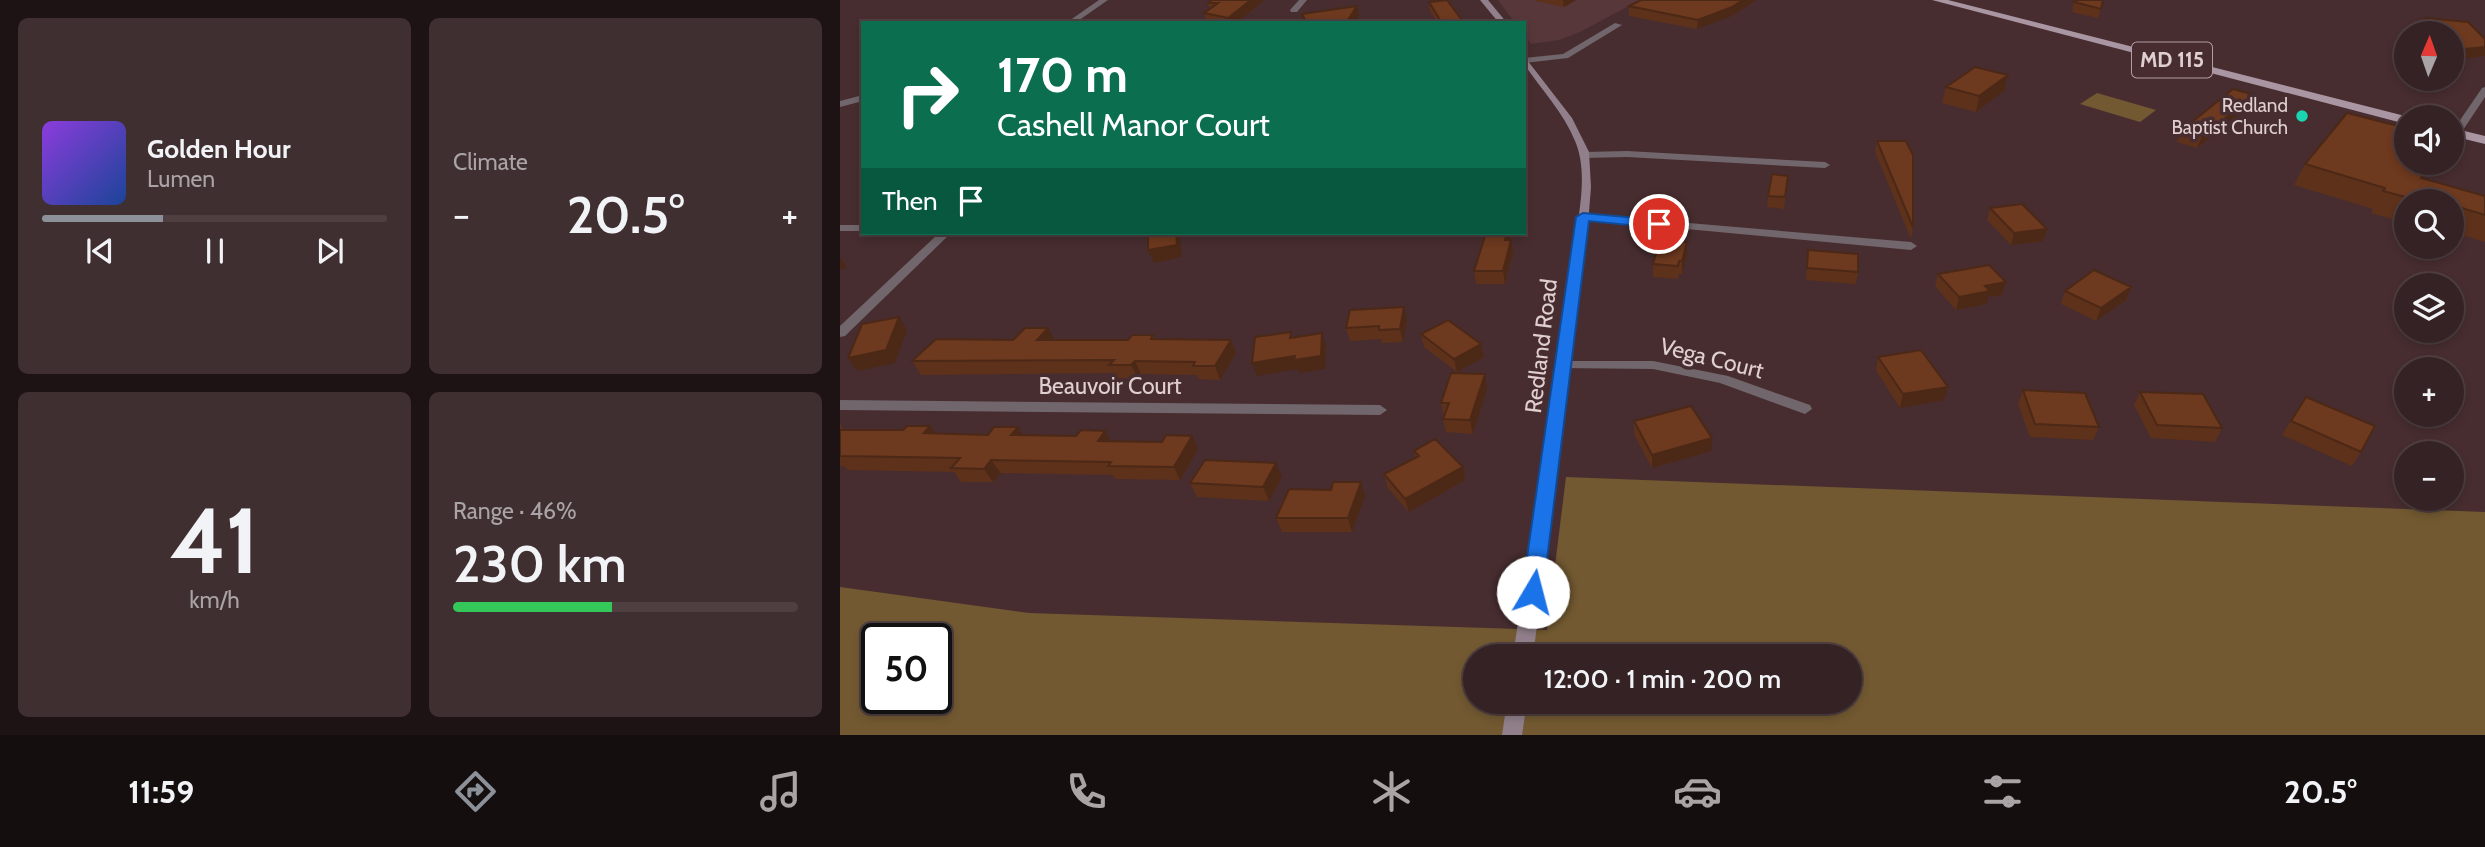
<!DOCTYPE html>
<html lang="en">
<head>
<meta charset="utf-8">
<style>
	body { margin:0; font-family:Cabin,sans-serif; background:#402f31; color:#f1f3f6; height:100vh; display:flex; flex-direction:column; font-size:26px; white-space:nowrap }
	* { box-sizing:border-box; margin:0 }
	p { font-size:23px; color:#aaa4a6 }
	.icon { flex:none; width:38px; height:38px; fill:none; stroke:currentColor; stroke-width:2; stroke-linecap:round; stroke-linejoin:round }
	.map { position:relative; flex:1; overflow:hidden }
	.sheet { display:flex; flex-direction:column; gap:18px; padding:18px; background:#1d1314; width:840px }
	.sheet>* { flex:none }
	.guide { position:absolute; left:21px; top:21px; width:665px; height:214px; border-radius:0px; box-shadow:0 4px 10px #0003,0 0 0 2px #4f3f41; background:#0b6e4f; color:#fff; overflow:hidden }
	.needle { width:46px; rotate:2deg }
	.tools { position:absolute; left:1554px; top:21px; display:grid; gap:14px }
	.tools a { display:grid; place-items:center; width:70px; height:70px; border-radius:50%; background:#352224; box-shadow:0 4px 10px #0003,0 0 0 2px #4f3f41; font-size:35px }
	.speed { position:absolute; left:21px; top:623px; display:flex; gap:14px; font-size:35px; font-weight:700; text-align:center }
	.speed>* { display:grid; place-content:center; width:91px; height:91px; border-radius:50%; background:#352224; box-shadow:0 4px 10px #0003,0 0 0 2px #4f3f41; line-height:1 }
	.speed .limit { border:4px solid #111; border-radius:10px; background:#fff; color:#111 }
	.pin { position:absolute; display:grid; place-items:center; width:60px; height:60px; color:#fff; margin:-30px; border:4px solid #fff; border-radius:50%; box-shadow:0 2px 7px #0007 }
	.me { position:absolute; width:77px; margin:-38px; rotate:8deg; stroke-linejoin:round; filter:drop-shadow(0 0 5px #0008) }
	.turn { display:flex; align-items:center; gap:24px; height:147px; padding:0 21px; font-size:32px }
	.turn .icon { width:91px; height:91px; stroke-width:2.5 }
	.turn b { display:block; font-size:49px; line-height:60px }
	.then { display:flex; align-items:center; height:66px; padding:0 21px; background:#0003; gap:14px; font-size:26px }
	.big { font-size:52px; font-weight:600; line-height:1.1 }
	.sheet .widget { flex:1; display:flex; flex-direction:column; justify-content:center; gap:10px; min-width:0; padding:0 24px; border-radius:10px; background:#402f31 }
	.sheet .dial { align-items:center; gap:0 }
	.dial b { font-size:91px; line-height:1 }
	.song { display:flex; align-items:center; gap:21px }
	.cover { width:84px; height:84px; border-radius:10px; background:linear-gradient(135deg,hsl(270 70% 55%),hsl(220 70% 35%)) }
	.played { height:7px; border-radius:4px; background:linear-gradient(90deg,#8c9099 35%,#4f3f41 35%) }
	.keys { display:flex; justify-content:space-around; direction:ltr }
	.heat { display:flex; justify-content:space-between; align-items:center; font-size:38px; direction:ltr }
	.charge { height:10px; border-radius:5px; background:linear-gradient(90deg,#34c759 46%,#4f3f41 0) }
	.sheet .tiles { flex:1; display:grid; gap:18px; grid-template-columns:repeat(2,1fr) }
	.trip { position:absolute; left:623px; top:644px; width:399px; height:70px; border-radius:35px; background:#352224; box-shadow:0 4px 10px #0003,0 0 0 2px #4f3f41; font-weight:600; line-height:70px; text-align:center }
	.menu { display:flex; height:112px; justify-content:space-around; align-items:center; background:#150e0e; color:#aaa4a6 }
	.menu .icon { width:49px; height:49px }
	.menu .active { color:#8c9099 }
	.menu b { font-size:32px; color:#f1f3f6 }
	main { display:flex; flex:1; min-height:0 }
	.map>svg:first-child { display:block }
</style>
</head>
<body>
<main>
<section class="sheet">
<div class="tiles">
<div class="widget">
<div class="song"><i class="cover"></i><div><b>Golden Hour</b><p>Lumen</p></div></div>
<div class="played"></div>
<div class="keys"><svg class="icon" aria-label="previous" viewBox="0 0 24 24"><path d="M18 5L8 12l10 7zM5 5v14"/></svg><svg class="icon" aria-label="pause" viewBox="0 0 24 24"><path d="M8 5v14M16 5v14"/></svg><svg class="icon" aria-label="next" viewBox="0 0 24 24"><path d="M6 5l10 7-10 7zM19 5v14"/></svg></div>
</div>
<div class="widget"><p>Climate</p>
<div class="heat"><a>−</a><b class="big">20.5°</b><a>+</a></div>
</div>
<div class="widget dial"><b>41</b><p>km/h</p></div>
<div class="widget"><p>Range · 46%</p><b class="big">230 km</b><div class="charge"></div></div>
</div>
</section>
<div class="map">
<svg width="1645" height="735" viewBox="0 0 1645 735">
	<rect width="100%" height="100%" fill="#472d30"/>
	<path fill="#57373a" d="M658 0H800L740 32 719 40 691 44 684 35V23H675Z"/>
	<path fill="#725931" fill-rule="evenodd" d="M1257 93 1316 110 1300 122 1240 104Z
		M726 477 1645 512V735H0V587L189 613 707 630ZM37 639H96V698H37ZM635 656H1010V702H635Z"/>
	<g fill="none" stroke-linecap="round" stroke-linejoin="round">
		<path fill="#70666c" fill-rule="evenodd" d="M259 0H268L235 23H226Z
			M459 0H467L457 12H451L450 10Z
			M775 23 782 25 728 58 684 63V58L723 54Z
			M1645 87V97L1621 133 1613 135 1612 132 1642 88Z
			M23 95V101L0 107V101Z
			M787 151 985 162 990 165 985 168 787 157 744 158 739 155 744 152Z
			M743 214 1071 242 1077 246 1071 250 739 219V215Z
			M0 225H23V231H0Z
			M99 233H111L5 336 0 337V326Z
			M724 361H813L888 376 970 405 972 409 965 414 880 383 813 369 719 368 717 365 719 362Z
			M0 400 540 405 547 410 540 415 0 410Z"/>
		<path fill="#91808b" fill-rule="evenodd" d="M640 0H648L667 23H659Z
			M684 56 732 118 749 152 751 187 746 249 693 656H673L734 249C738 216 749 173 735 141 724 113 701 89 684 64Z
			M667 702H687L682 735H662Z"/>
		<path fill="#aa95a2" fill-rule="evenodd" d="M1092 0H1108L1569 117H1566V124Z
			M1612 128 1645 136V144L1612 136Z"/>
	</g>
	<path fill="#5e311b" d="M372 0H424L397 23 367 22 364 13 370 8 368 3Z
		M696 0H736L724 7 696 1Z
		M801 0H916L892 16 857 29 789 16V6Z
		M589 2 624 23H598L590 11Z
		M1234 2 1261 9 1258 18 1232 12Z
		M1586 18 1645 39V56L1612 60V33H1586L1581 28Z
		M1106 87 1164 91 1136 112 1102 103Z
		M1410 106 1357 148 1337 142 1342 130Z
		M1566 128V159L1564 163 1581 178 1645 196V242L1612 232V201H1566V218L1559 216 1556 220 1531 213 1533 209 1454 185 1465 164Z
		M1037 141 1073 227 1071 239 1035 152Z
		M948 176 944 209 927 207 928 196Z
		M1150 208 1207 229 1203 241 1171 245 1147 220Z
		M670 240H671L673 252 665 284H636L634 271Z
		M847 242V255L842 274H839L838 279 813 277V264Z
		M968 250 1018 272 1016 284 966 280Z
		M1098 274 1166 282 1162 295 1148 297 1147 304 1116 310 1095 286Z
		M1291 287 1286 300 1256 321 1221 304 1225 291Z
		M567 320 563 342 542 343 541 339 510 341 506 328Z
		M581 334 641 344 644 357 617 372 584 347Z
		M313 335 315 339 391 340 396 353 380 380 359 379 357 375 301 374 298 378H276L273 373 81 375 72 361 214 340H288Z
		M1038 357 1108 387 1104 400 1060 408 1036 370Z
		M647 388 633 434 606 432 603 419 604 416 601 403Z
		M1183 390 1259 427 1253 440 1190 437 1178 404Z
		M1300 392 1382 428 1375 442 1311 438 1294 405Z
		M1466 397 1521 452 1512 466 1442 435Z
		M794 421 871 451 812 468 794 434Z
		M0 424 4 430H63L90 426 96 434 183 435 271 441 358 449 340 480 275 479 273 475 161 473 153 482H121L114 472 8 470 4 466H0Z
		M574 451 623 467 625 480 569 512 548 488 544 474 575 458Z
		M442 477 429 501 357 497 350 483Z
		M521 482 525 496 512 532H442L436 518 491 490Z"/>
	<path fill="#4c2816" d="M411 0H424L397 23H390L388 18Z
		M723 0H736L724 7Z
		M903 0H916L892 16 857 29 858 20Z
		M517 6 519 15 514 23H506Z
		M1645 47V56L1612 60V57L1616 50Z
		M1168 75 1164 91 1136 112 1139 96Z
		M1415 95 1410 106 1357 148 1362 136Z
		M1207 229 1203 241 1171 245 1174 233Z
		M336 233H337L340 239 342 257 314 263 308 250Z
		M667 233H671L667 252 665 240Z
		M671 240 673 252 665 284 663 271Z
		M847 242V255L842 274V261Z
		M0 257 7 267 0 270Z
		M1166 282 1162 295 1148 297 1147 304 1116 310 1119 297 1145 286Z
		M1291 287 1286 300 1256 321 1261 308Z
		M564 307 567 320 563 342 560 329Z
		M59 317 67 330 55 363 17 371 8 358Z
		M208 328 215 341 197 340Z
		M482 333 486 346 485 369 459 373 458 369 417 376 412 363 455 356Z
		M391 340 396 353 380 380 375 366Z
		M641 344 644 357 617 372 614 359Z
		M295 361 301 374 298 378 291 365Z
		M645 374 647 388 633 434 630 420Z
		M1108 387 1104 400 1060 408 1063 394Z
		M90 426 100 440 84 433Z
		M178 427 186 441 171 435Z
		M265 431 273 444 258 441Z
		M352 436 358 449 340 480 334 467Z
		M872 438 871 451 812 468V455Z
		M151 460 161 473 153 482 144 469Z
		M436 463 442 477 429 501 423 487Z
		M623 467 625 480 569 512 565 499Z
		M521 482 525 496 512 532 508 518Z"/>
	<path fill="#6d391f" stroke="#4c2816" stroke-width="2" d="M372 0H411L388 18 364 13 378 3H368Z
		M607 0 624 23H602L589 2Z
		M801 0H903L892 7 858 20 789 6Z
		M1238 0H1263L1261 9 1234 2Z
		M517 6 506 23H467L462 14Z
		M1586 18 1628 22 1645 39V47L1616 50 1612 46V33H1600Z
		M1135 67 1168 75 1139 96 1106 87Z
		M1393 89 1415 95 1362 136 1342 130Z
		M1507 113 1566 128V157L1563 162 1586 169 1581 178 1645 196V215L1612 205V201H1598L1572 194 1569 198 1543 191 1545 188 1465 164Z
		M1037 141H1066L1073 155V227Z
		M932 174 948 176 945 197 928 196Z
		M1182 204 1207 229 1174 233 1150 208Z
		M308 233H336L337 245 308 250Z
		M646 233H667L665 240H671L663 271H634Z
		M820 240 847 242 842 261H839L838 266 813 264Z
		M968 250 1018 254V272L967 268Z
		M1149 265 1166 282 1145 286 1150 291 1119 297 1098 274Z
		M1254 270 1291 287 1261 308 1225 291Z
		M564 307 560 329 539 330V326L506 328 510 310Z
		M59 317 46 350 8 358 22 324Z
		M608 320 641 344 614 359 581 334Z
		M185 328H208L197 340H288L292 335H313L311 339 391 340 375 366H353L355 362 295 361 291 365H269L274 360 72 361 96 339 173 340Z
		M451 332 450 338 482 333 481 356 454 360 455 356 412 363 415 337Z
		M1081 350 1108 387 1063 394 1038 357Z
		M611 373 645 374 630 420 603 419 609 403H601Z
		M1183 390 1245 393 1259 427 1195 424Z
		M1300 392 1363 394 1382 428 1317 425Z
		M1466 397 1535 426 1521 452 1451 421Z
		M851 406 872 438 812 455 794 421Z
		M67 426H90L84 433 148 435 154 427H178L171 435 236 436 241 430 265 431 258 441 322 442 326 435 352 436 334 467 268 466 271 462 151 460 144 469 111 468 120 458 0 456V430H63Z
		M595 439 623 467 565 499 544 474 579 456 574 451Z
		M365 460 436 463 423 487 350 483Z
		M493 482H521L508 518H436L449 489 491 490Z"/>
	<path fill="#1a73e8" stroke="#114b97" stroke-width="2" d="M743 213 819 220 825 224 819 228 749 221 703 592 700 598 693 601 685 598 682 592 736 217Z"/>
	<circle fill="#1bd5b1" stroke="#472d30" stroke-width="2.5" cx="1462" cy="116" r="7"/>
	<g text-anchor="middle" stroke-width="7" stroke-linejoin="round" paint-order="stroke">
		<g font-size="19" fill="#e0cfd0" stroke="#472d30" text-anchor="end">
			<text x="1448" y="112">Redland<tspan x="1448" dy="22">Baptist Church</tspan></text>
		</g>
		<rect fill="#472d30" stroke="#b29ea0" stroke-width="2" x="1292" y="42.5" width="80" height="35" rx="5"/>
		<g font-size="21" font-weight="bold" fill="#e0cfd0">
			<text x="1332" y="67">MD 115</text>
		</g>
		<g font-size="23" fill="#e0cfd0" stroke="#472d30">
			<text transform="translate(701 346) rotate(-83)" y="8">Redland Road</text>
			<text transform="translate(872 358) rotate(14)" y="8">Vega Court</text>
			<text x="270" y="394">Beauvoir Court</text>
		</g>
	</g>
</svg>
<div class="tools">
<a><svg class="needle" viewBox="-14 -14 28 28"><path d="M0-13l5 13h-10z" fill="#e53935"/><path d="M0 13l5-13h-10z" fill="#aaa4a6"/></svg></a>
<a><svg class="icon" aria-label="sound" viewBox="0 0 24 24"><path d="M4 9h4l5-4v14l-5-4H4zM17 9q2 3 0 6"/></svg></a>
<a><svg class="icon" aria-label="search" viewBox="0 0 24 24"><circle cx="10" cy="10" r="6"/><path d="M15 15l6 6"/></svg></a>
<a><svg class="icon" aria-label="layers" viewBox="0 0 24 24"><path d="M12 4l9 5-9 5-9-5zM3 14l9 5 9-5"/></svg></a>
<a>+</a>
<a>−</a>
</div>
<div class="speed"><div class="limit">50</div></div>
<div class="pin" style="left:819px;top:224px;background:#d93025"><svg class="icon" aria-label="arrive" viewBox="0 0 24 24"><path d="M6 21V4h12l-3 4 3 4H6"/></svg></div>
<svg class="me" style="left:693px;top:592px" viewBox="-20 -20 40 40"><circle r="19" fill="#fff"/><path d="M0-13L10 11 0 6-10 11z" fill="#1a73e8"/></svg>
<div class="trip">12:00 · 1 min · 200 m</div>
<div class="guide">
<div class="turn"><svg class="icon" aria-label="right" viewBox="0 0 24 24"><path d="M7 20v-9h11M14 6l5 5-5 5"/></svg><div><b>170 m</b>Cashell Manor Court</div></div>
<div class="then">Then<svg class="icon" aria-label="arrive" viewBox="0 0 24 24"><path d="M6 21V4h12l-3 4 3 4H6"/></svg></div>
</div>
</div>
</main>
<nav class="menu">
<b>11:59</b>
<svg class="icon active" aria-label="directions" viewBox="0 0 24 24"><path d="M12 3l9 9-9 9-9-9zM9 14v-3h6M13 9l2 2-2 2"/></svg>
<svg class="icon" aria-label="music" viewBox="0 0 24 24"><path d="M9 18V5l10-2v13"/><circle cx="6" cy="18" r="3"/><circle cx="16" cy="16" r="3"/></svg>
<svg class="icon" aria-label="phone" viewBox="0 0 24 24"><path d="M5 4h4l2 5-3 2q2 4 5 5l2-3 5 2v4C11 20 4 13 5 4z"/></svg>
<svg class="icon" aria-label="climate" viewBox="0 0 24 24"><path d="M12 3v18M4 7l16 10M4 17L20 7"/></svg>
<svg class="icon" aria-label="car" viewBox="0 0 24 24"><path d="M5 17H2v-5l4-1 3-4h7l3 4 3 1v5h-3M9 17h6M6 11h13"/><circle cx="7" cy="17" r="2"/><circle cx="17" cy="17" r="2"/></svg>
<svg class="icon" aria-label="filters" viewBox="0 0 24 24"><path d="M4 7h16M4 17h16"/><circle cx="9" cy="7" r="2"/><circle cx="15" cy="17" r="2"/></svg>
<b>20.5°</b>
</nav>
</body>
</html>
